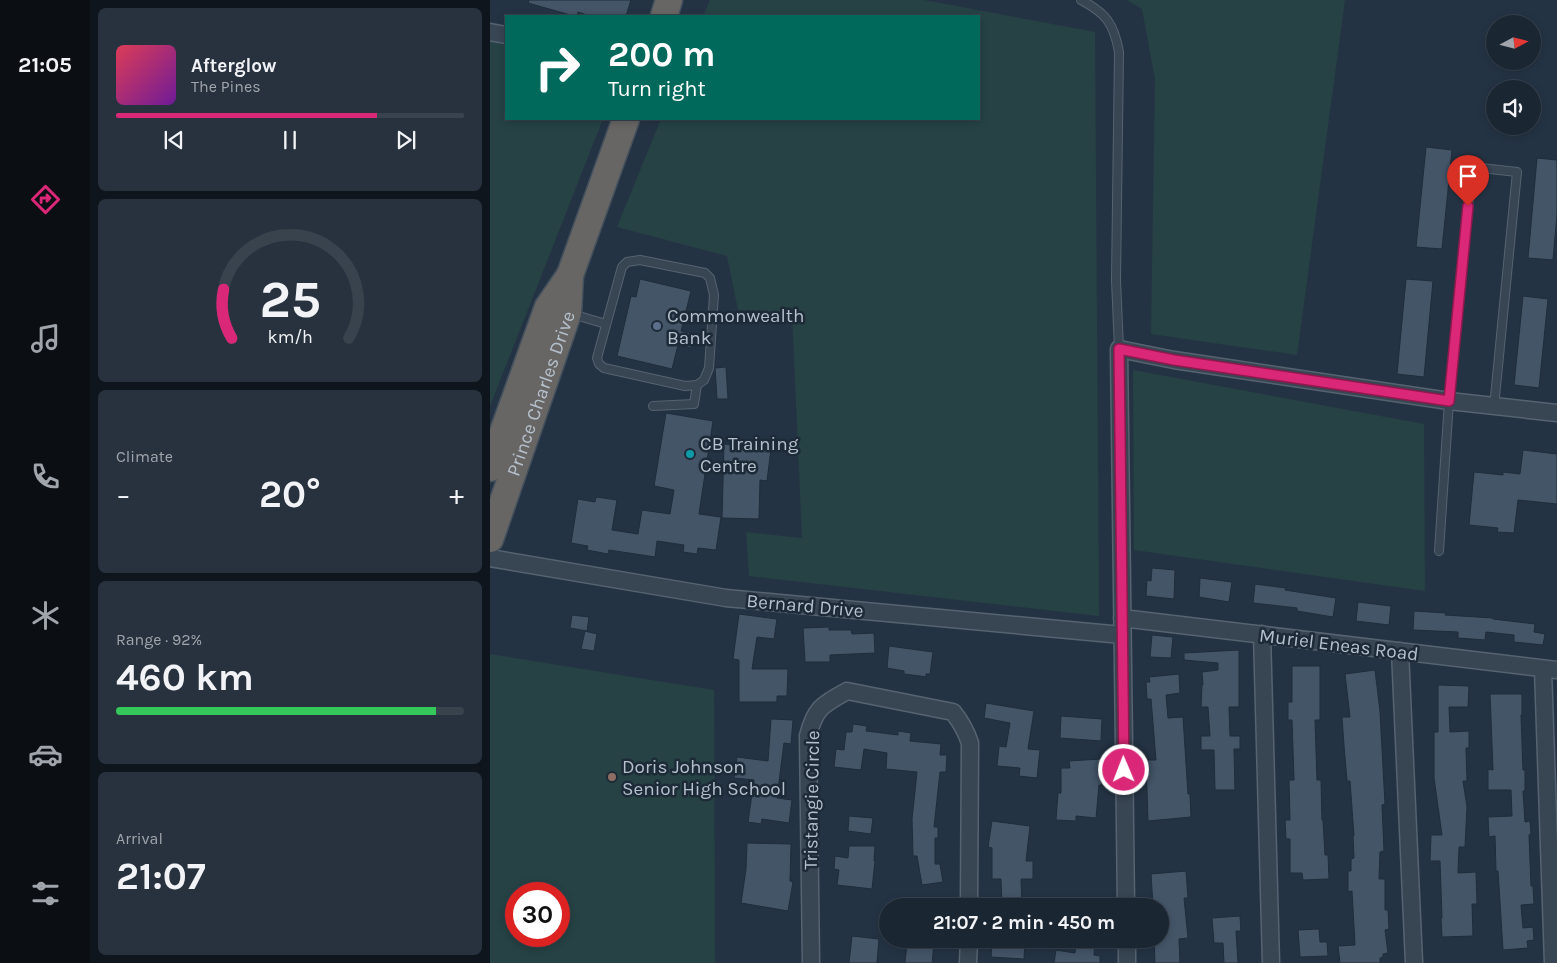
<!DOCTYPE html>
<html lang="en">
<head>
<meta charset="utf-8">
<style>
	body { margin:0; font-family:Karla,sans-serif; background:#28323f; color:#f1f3f6; height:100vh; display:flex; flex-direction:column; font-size:19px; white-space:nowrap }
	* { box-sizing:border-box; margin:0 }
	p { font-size:16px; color:#a0a5ac }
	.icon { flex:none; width:28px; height:28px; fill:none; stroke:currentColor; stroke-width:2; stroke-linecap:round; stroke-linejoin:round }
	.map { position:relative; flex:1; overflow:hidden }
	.drawer { display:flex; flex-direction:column; gap:8px; padding:8px; background:#0f151c; width:400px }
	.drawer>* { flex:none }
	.guide { position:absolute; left:15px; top:15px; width:475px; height:105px; border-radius:0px; box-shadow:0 2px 8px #0003,0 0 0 1px #39434e; background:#00695c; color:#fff; overflow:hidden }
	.needle { width:32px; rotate:83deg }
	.fabs { position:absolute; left:996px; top:15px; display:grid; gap:10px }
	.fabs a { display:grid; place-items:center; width:55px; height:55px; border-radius:50%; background:#1b2633; box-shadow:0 2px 8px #0003,0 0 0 1px #39434e; font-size:25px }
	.speed { position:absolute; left:15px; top:882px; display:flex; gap:10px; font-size:25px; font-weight:700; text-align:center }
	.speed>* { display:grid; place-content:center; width:65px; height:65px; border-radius:50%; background:#1b2633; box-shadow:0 2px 8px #0003,0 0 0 1px #39434e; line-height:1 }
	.speed .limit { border:8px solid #d22; background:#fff; color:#111 }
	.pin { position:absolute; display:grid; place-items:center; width:42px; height:42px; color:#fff; margin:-51px -21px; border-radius:50% 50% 50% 0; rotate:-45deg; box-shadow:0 0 5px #0007 }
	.pin .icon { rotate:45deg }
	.me { position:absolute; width:55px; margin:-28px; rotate:359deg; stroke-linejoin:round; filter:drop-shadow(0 0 4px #0008) }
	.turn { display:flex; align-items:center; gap:18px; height:105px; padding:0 20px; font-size:22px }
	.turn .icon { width:65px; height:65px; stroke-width:2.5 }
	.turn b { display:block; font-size:35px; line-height:42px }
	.big { font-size:38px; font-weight:700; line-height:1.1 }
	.drawer .card { flex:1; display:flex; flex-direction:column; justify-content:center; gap:8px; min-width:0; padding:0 18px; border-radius:8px; background:#28323f }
	.drawer .dial { align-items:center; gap:0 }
	.dial svg { height:130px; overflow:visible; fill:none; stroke:#39434e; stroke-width:7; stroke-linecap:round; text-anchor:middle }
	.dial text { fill:#f1f3f6; stroke:none }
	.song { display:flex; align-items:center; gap:15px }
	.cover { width:60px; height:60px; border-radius:8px; background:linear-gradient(135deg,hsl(350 70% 55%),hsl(280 70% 35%)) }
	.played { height:5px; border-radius:2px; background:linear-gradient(90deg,#db2777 75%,#39434e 75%) }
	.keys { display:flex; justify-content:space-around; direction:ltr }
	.heat { display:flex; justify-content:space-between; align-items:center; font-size:28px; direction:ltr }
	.charge { height:8px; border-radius:4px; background:linear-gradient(90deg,#34c759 92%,#39434e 0) }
	.trip { position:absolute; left:389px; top:898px; width:290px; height:50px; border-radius:25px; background:#1b2633; box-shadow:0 2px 8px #0003,0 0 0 1px #39434e; font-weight:700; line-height:50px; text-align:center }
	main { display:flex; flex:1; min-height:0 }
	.menu { display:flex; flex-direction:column; width:90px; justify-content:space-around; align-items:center; background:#0b0f14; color:#a0a5ac }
	.menu .icon { width:35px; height:35px }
	.menu .current { color:#db2777 }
	.menu b { font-size:22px; color:#f1f3f6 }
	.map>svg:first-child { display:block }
</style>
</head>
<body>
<main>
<nav class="menu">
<b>21:05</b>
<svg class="icon current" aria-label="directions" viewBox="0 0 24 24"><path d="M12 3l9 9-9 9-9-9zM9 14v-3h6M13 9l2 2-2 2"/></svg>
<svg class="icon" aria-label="music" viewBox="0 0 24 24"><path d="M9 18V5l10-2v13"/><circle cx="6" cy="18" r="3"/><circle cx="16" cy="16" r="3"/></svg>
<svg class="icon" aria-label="phone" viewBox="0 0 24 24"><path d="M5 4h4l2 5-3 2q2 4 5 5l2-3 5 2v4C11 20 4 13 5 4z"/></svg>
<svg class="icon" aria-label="climate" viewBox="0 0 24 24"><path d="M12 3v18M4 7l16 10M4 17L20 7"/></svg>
<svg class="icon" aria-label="car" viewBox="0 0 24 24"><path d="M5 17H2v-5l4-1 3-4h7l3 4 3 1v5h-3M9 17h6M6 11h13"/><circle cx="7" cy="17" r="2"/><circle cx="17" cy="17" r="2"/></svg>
<svg class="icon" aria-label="filters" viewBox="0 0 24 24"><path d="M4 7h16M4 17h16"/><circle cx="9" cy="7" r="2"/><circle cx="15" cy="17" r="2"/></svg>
</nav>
<section class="drawer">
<div class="card">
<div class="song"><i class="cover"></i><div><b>Afterglow</b><p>The Pines</p></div></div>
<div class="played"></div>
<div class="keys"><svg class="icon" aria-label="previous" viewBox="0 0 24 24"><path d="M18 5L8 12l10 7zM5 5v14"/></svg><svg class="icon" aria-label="pause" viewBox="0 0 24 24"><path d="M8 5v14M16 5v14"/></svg><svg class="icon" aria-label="next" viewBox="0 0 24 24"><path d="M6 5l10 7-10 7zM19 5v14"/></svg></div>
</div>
<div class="card dial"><svg viewBox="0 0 100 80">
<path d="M14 69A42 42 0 1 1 86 69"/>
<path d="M14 69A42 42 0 0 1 9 39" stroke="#db2777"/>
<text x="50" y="56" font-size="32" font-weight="700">25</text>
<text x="50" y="72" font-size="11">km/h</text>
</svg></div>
<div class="card"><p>Climate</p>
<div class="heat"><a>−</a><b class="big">20°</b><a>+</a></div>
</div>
<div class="card"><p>Range · 92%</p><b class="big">460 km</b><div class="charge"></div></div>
<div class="card"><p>Arrival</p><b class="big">21:07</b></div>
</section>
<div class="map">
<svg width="1067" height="963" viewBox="0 0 1067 963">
	<rect width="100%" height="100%" fill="#243344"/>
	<path fill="#264244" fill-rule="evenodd" d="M220 0H434L605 32 609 616 259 576 256 532 312 538 302 312 248 310 237 256 127 227 171 119H489V16H213Z
		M637 0H855L807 355 661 334 665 79 652 9Z
		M0 41 16 45V119H113L0 406Z
		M643 370 934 424 935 591 644 550Z
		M0 654 224 690 225 963H0ZM26 894H69V936H26Z"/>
	<path fill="#445568" stroke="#1f2c3a" d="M39 0H141L136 16H100L88 12 87 16H84L38 3Z
		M936 147 962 150 952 249 926 247Z
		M1047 158 1067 160V215L1063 260 1038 258Z
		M150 279 201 291 191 331 205 334 201 348 188 345 182 369 127 356 141 296 146 297Z
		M916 279 943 281 934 377 907 374Z
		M1033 296 1058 299 1049 388 1024 385Z
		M236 367 238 399H227L225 368Z
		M176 413 223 421 209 514 231 517 226 550 208 548 207 554 193 552 194 545 167 541 165 557 119 550 118 554 97 550 98 546 81 543 88 499 105 502 106 497 127 500 122 530 148 534 152 510 180 514 184 490 164 486Z
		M234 444 281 449 277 481 270 480 269 519 232 518Z
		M1033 450 1067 454V504L1028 500 1024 533 1007 532 1008 528 979 525 984 472 1013 475V472L1030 474Z
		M662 568 685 570 684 599 656 596 657 580 661 581Z
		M710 578 742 582 739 602 709 597Z
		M765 584 796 588 795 590 846 598 843 617 807 611V608L763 603Z
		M868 602 901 606 899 625 866 621Z
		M924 611 956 613 955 615 1003 618V619L1045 624 1044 632 1055 634 1053 645 1024 642V635L996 632 995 640 968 638V632L923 630Z
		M249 614 287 619 284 639 267 637 262 669H298L297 696H287V702H249V660L243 659Z
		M82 615 99 617 97 631 80 628Z
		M339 627V630H361L362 634 384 633 385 653 340 655V662H315L313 628Z
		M95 631 107 634 104 651 91 649Z
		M662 635 683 637 681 658 660 657Z
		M399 646 443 652 440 674H436V677L430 676 414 674V671L397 668Z
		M749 650V707H739L740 736H750V749H744L745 790H725L724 750H711V736H720L718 707H711L712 685H713L712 672 728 670V663L694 660V653Z
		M802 666H830V720H825L827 780H831L832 820H833L835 855H838L839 879 813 880 812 873H800V839H796L795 820H800L799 780H804L802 720H798V702H802Z
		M885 670 890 711 895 804 892 805 894 851 890 852 889 879H895V910H898L899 929 895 930 898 953 893 954V957L890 958V963H850L848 946 865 945 862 891 858 892V871H861V859L864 858 863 836H864L860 781H857L854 746 852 717H860L855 674Z
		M689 674 690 693 676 695 678 718 693 717 698 794H700L701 817 658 821 656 760H666L661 699H657L656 682H660L659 677Z
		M948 685 979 686 978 707H959L960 732 979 731V748H976L977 781H973L977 807 975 847H969L968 873 986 872 987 904H982L983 936 952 937 951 918H952L950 861H940L941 835H952L944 778V732H948Z
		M1000 694H1032V715H1031L1033 770H1035V791H1033L1035 822 1040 821 1041 834 1039 835 1041 886H1043L1044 904 1031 905 1033 928 1043 927 1044 940 1037 941 1038 948 1013 950 1008 871H1006L1005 836 999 837 998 817 1022 816 1021 790H998V769L1003 770Z
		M496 703 544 711 538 749 550 750 547 778 529 776 530 768 507 766 509 746 516 747 520 723 494 718Z
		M571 716 612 719 611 741 570 738Z
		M281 719 303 720 301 744 294 743 287 798 302 800 299 823 272 819 271 824 258 822 264 780 244 778 247 757 278 761Z
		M363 724 377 726 376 731 408 735V731L421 733 420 741 451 744 450 755H457L456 772H450L444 827H448V838H445V864H450L453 882 432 885 427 856H423L422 819 427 772 396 769 397 753 374 749 371 770 344 767 346 749 354 750 356 732H362Z
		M611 759 612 785H609L606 818 586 816V821L566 820 568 793H571V768H580L579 761Z
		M359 816 383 818 381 834 358 831Z
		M502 821 540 826 536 861H543V879H531L532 906H512L511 879H502V848L498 847Z
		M257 843 301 844 300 881 303 882 298 911 251 903 256 869Z
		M359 846H385L384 861H385L382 889 347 885 349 870 344 869 345 856 358 858Z
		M696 871 698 898H694L698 938 689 939 690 963H665L664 939H670V905L663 906 661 874Z
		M750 916 751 931H746L748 963H734L733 943H724L722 918Z
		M829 929 830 942H837L838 956 810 957 808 930Z
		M362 936 389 939 387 963H359Z
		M502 939H535L534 959 501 957Z
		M586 939H605L604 955 610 956V963H564L566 950 585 953Z
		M417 942 444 945 442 963H415Z"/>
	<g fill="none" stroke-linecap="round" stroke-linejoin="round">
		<g stroke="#566370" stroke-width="10">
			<path id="service" d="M591 0C616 13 624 24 629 52L626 280 629 349
				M150 260 215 273 220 278 224 295 219 368 214 380 207 385 195 386 114 368 109 364 107 358 132 267 137 262Z
				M82 314 116 324
				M163 406 204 404 207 385
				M949 551 959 401 982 167 1027 172 1004 407"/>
		</g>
		<g stroke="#566370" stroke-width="19">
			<path id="minor" d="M0 32 16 35
				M0 558 236 598 632 635
				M632 618 1067 670
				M772 634 781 963
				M910 651 924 963
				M1053 669 1063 963
				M636 906 629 349 684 360 959 401 1067 413
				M637 939V963
				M321 963 318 736C325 708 332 705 357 691L463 712C471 722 476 731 480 743L479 906
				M478 963 479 939"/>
		</g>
		<g stroke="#43505d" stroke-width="29">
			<g id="trunk">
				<path d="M174 16 179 0"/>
				<path d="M0 468 58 307 80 275 136 119"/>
				<path id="s1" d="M0 539 78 313 80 275"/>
			</g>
		</g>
		<use href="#service" stroke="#384553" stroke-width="8"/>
		<use href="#minor" stroke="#384553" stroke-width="16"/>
		<use href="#trunk" stroke="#686664" stroke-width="26"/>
	</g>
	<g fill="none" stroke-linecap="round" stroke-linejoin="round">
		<g stroke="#8e194d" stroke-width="12">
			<path id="route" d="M634 770 629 349 684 360 959 401 978 206"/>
		</g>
		<use href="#route" stroke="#db2777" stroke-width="9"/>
	</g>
	<circle fill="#5c6f8a" stroke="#1d2a38" stroke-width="2" cx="167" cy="326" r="5"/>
	<circle fill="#0f9aa8" stroke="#1d2a38" stroke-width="2" cx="200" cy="454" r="5"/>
	<circle fill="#8d6e63" stroke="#1d2a38" stroke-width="2" cx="122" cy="777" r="5"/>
	<g text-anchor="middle" stroke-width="5" stroke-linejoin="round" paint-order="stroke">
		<g font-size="19" fill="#b5c0cd" stroke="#1d2a38" text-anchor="start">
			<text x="177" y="322">Commonwealth<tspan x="177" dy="22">Bank</tspan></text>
			<text x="210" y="450">CB Training<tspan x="210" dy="22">Centre</tspan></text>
			<text x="132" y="773">Doris Johnson<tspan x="132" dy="22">Senior High School</tspan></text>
		</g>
		<g font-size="19" fill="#b5c0cd" stroke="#1d2a38">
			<text dy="7" stroke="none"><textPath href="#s1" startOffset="154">Prince Charles Drive</textPath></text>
			<text transform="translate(315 605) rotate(5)" y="7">Bernard Drive</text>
			<text transform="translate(849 644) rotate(7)" y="7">Muriel Eneas Road</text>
			<text transform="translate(321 800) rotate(-89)" y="7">Tristangie Circle</text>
		</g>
	</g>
</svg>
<div class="fabs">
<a><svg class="needle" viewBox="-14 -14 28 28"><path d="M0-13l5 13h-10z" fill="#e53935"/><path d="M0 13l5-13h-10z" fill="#a0a5ac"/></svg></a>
<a><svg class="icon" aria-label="sound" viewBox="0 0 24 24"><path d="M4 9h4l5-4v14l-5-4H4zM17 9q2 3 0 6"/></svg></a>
</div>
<div class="speed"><div class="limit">30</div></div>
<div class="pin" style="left:978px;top:206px;background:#d93025"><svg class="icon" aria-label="arrive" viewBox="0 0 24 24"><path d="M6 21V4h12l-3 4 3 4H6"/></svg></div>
<svg class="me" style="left:634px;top:770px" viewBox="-20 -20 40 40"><circle r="17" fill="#db2777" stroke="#fff" stroke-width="3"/><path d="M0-11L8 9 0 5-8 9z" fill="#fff"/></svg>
<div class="trip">21:07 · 2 min · 450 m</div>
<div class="guide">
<div class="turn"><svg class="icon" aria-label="right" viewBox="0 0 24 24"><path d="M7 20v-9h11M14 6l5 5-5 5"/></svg><div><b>200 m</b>Turn right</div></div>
</div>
</div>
</main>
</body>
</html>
